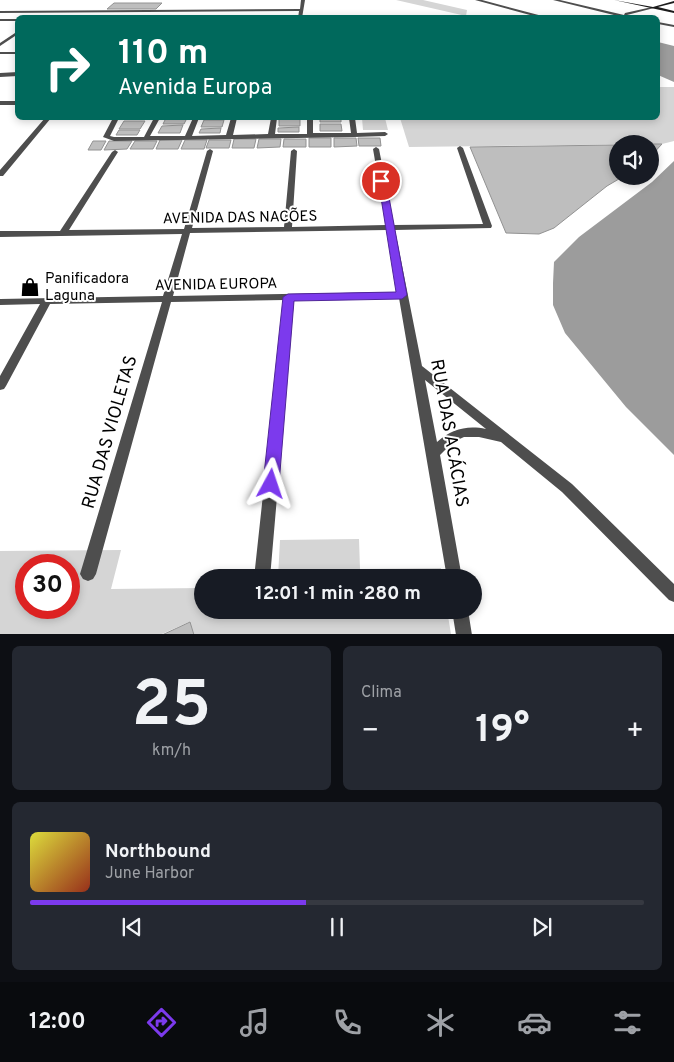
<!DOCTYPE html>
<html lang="pt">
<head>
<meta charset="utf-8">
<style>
	body { margin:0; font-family:Overpass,sans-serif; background:#242831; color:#f1f3f6; height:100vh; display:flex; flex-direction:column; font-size:19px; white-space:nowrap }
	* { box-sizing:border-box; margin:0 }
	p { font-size:16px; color:#9ea1a6 }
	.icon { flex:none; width:28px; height:28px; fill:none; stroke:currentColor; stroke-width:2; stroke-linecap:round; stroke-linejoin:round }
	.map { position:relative; height:634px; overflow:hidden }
	.side { display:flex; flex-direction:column; gap:12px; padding:12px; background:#0d0f14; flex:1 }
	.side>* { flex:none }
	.guide { position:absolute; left:15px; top:15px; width:645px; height:105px; border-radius:8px; box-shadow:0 2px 8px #0003; background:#00695c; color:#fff; overflow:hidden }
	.buttons { position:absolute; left:609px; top:135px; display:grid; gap:10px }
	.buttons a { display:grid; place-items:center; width:50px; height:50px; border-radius:50%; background:#171b24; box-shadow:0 2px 8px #0003; font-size:25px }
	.speed { position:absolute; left:15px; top:554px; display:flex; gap:10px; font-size:25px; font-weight:700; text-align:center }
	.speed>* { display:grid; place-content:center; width:65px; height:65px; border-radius:50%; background:#171b24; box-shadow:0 2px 8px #0003; line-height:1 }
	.speed .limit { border:8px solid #d22; background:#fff; color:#111 }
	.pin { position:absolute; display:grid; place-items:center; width:42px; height:42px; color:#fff; margin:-21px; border:2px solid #fff; border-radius:50%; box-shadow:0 1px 5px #0007 }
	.me { position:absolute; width:55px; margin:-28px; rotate:5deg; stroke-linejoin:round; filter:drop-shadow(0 0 4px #0008) }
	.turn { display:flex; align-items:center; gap:18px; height:105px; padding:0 20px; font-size:22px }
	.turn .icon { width:65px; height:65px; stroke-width:2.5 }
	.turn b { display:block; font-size:35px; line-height:42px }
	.big { font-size:38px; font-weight:700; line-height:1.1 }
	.side .tile { flex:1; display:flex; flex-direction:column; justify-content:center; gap:8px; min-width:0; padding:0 18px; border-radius:8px; background:#242831 }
	.side .dial { align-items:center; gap:0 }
	.dial b { font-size:65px; line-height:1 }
	.song { display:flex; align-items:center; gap:15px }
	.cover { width:60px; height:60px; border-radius:8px; background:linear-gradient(135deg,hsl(60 70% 55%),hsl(10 70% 35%)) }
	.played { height:5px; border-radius:2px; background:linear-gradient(90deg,#7c3aed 45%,#363941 45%) }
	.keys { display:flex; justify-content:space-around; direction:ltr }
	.heat { display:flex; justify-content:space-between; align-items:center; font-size:28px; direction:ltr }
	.side .tiles { flex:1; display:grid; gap:12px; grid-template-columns:1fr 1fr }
	.tile:last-child { grid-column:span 2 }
	.trip { position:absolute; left:194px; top:569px; width:288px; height:50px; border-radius:25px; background:#171b24; box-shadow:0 2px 8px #0003; font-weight:700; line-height:50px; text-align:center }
	.tab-bar { display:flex; height:80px; justify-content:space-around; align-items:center; background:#090b0e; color:#9ea1a6 }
	.tab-bar .icon { width:35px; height:35px }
	.tab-bar .current { color:#7c3aed }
	.tab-bar b { font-size:22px; color:#f1f3f6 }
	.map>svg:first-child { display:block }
</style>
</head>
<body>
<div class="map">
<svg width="674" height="635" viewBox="0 0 674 635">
	<rect width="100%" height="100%" fill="#fff"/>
	<path fill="#d5d5d5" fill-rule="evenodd" d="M396 0H423L467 10 466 16Z
		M658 87H674V141L662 144 409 147 400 118H658Z
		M362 118H385L388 130H363Z
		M359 539 360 569 441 568 442 577H278L280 540Z
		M121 550 111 589 202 588V610H447L451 634 194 635 189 622 162 634H0V551ZM26 565H69V608H26Z"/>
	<path fill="#9c9c9c" d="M658 42 674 46V82L658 75Z
		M674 161V455L626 407 565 333 553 305V283L554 262 579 237 652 182Z"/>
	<path fill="#bebebe" stroke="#929292" d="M114 3H162L156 9H107Z
		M166 118H187L184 124H163Z
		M300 118V126H279V119Z
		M320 118H341V122H320Z
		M204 120H224L222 127H201Z
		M124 121H145L140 129H119Z
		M320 124H341L342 131H320Z
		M183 125 180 133H158L162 126Z
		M299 127V132H278V128Z
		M221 128 220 133H199L201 129Z
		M119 130H140L137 135H116Z
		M309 138H331V147H309Z
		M334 138H356L357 146 334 147Z
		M358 138H380L381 146H359Z
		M234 139H256L254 148H232Z
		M259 139H281L280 147 257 148Z
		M284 139H306V147H283Z
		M160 140H182L178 149H156Z
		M185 140H207L204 149H181Z
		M209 140H231L229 148H206Z
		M93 141H106L101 150H88Z
		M109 141H132L127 149 104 150Z
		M135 141H157L153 149H130Z
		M650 144H662L650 157Z
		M618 145V176H624L607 186 554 228 539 234 506 233 470 147Z
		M190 622 194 635H162Z"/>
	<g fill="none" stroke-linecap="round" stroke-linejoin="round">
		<path fill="#4e4e4e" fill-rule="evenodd" d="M301 0H305L302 18H298L299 11 0 13V11L300 9Z
			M475 0H482L550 18H541Z
			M553 0H560L624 15 625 13 652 7 654 8 627 15 636 18H626Z
			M0 19H18V21H0Z
			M658 22 674 25V27L658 24Z
			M18 31V34L0 46V43Z
			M0 52H18V54H0Z
			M18 72V76L0 77V73Z
			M0 101H18V105H0Z
			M45 118H51L3 176H0V170Z
			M113 118H119L110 136 114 137H144L154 118H160L150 136H185L193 118H199L192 136 226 135 231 118H237L233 135 268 134 271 118H277L275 134H307V118H313V133H351L349 118H355L357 133 385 132 388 134 385 136 354 137 114 141 103 137Z
			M460 146 463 148 492 226 491 228 395 230 422 366 572 484 674 584V602L669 600 562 492 501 442 479 437H464L453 442 440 455 462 578H447L399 298 294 300 270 578H254L284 300 171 302 96 574 93 579 88 581 83 579 80 574 162 302 50 304 6 386 4 389 0 390V376L40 304 0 305V299L163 296 182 234 0 237V231H60L112 152 115 150 118 152 69 230 184 229 207 151 210 149 213 151 192 228 284 227 291 151 294 149 297 151 292 227 386 225 373 149 376 147 379 149 394 225 483 224 457 148ZM387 230 398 292 173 296 190 233ZM425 380 486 429C467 425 452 429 437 442Z
			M452 610H468L472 635H456Z"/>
		<path fill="#1b1b1b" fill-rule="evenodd" d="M614 0 653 7 674 1V3L658 7 674 11V13Z"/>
	</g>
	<path fill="#7c3aed" stroke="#51269a" d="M378 179 386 181 407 295 402 299 294 301 279 484 276 488 271 490 266 488 263 484 283 297 288 294 396 292Z"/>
	<defs>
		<g id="shop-bare" transform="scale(1.5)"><path d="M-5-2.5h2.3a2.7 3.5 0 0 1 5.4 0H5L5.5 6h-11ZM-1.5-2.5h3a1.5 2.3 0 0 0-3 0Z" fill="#000" stroke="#fff" stroke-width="2.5" paint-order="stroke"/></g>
	</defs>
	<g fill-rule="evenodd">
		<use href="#shop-bare" x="30" y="287"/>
	</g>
	<g text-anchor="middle" stroke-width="4" stroke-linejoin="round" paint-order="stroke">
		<g font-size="15" fill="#000" stroke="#fff">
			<text transform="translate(240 217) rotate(-1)" y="5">AVENIDA DAS NACÕES</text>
			<text transform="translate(216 284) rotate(-1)" y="5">AVENIDA EUROPA</text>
		</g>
		<g font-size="15" fill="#000" stroke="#fff" text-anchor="start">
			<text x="45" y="283">Panificadora<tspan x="45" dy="17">Laguna</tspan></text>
		</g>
		<g font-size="18" fill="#000" stroke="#fff">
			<text transform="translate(109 432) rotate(-74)" y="6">RUA DAS VIOLETAS</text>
			<text transform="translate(450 433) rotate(80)" y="6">RUA DAS ACÁCIAS</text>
		</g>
	</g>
</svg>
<div class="buttons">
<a><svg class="icon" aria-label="sound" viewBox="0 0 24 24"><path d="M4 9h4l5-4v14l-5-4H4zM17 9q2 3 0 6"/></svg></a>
</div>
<div class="speed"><div class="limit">30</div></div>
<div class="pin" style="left:381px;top:181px;background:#d93025"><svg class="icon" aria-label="arrive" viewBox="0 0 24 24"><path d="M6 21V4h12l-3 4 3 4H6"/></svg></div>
<svg class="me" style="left:271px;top:484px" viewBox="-20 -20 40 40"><path d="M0-17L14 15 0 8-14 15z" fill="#7c3aed" stroke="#fff" stroke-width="4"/></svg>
<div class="trip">12:01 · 1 min · 280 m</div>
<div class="guide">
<div class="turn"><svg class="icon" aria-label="right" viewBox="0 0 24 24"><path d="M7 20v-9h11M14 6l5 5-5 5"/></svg><div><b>110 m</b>Avenida Europa</div></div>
</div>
</div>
<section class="side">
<div class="tiles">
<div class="tile dial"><b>25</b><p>km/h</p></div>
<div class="tile"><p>Clima</p>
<div class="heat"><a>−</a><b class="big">19°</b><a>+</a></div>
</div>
<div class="tile">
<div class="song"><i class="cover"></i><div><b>Northbound</b><p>June Harbor</p></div></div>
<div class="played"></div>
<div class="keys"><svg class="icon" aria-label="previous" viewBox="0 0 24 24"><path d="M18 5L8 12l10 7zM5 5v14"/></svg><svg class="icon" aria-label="pause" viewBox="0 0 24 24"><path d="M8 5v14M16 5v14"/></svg><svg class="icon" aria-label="next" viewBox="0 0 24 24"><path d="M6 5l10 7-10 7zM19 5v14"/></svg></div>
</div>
</div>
</section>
<nav class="tab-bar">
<b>12:00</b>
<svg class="icon current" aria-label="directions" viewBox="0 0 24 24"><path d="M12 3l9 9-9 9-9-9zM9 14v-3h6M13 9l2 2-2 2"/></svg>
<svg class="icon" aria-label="music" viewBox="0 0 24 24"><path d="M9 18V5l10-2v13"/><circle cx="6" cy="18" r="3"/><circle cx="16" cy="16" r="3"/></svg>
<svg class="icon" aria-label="phone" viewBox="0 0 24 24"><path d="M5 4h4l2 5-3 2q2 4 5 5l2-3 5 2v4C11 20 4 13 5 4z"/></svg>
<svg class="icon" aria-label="climate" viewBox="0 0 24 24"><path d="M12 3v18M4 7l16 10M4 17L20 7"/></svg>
<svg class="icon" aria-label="car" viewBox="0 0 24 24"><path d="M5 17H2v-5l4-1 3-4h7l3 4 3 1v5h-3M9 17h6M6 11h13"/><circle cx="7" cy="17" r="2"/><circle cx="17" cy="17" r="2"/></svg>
<svg class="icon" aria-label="filters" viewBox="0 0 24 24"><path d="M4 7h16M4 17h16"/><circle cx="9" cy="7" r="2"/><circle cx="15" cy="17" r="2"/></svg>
</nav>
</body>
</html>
